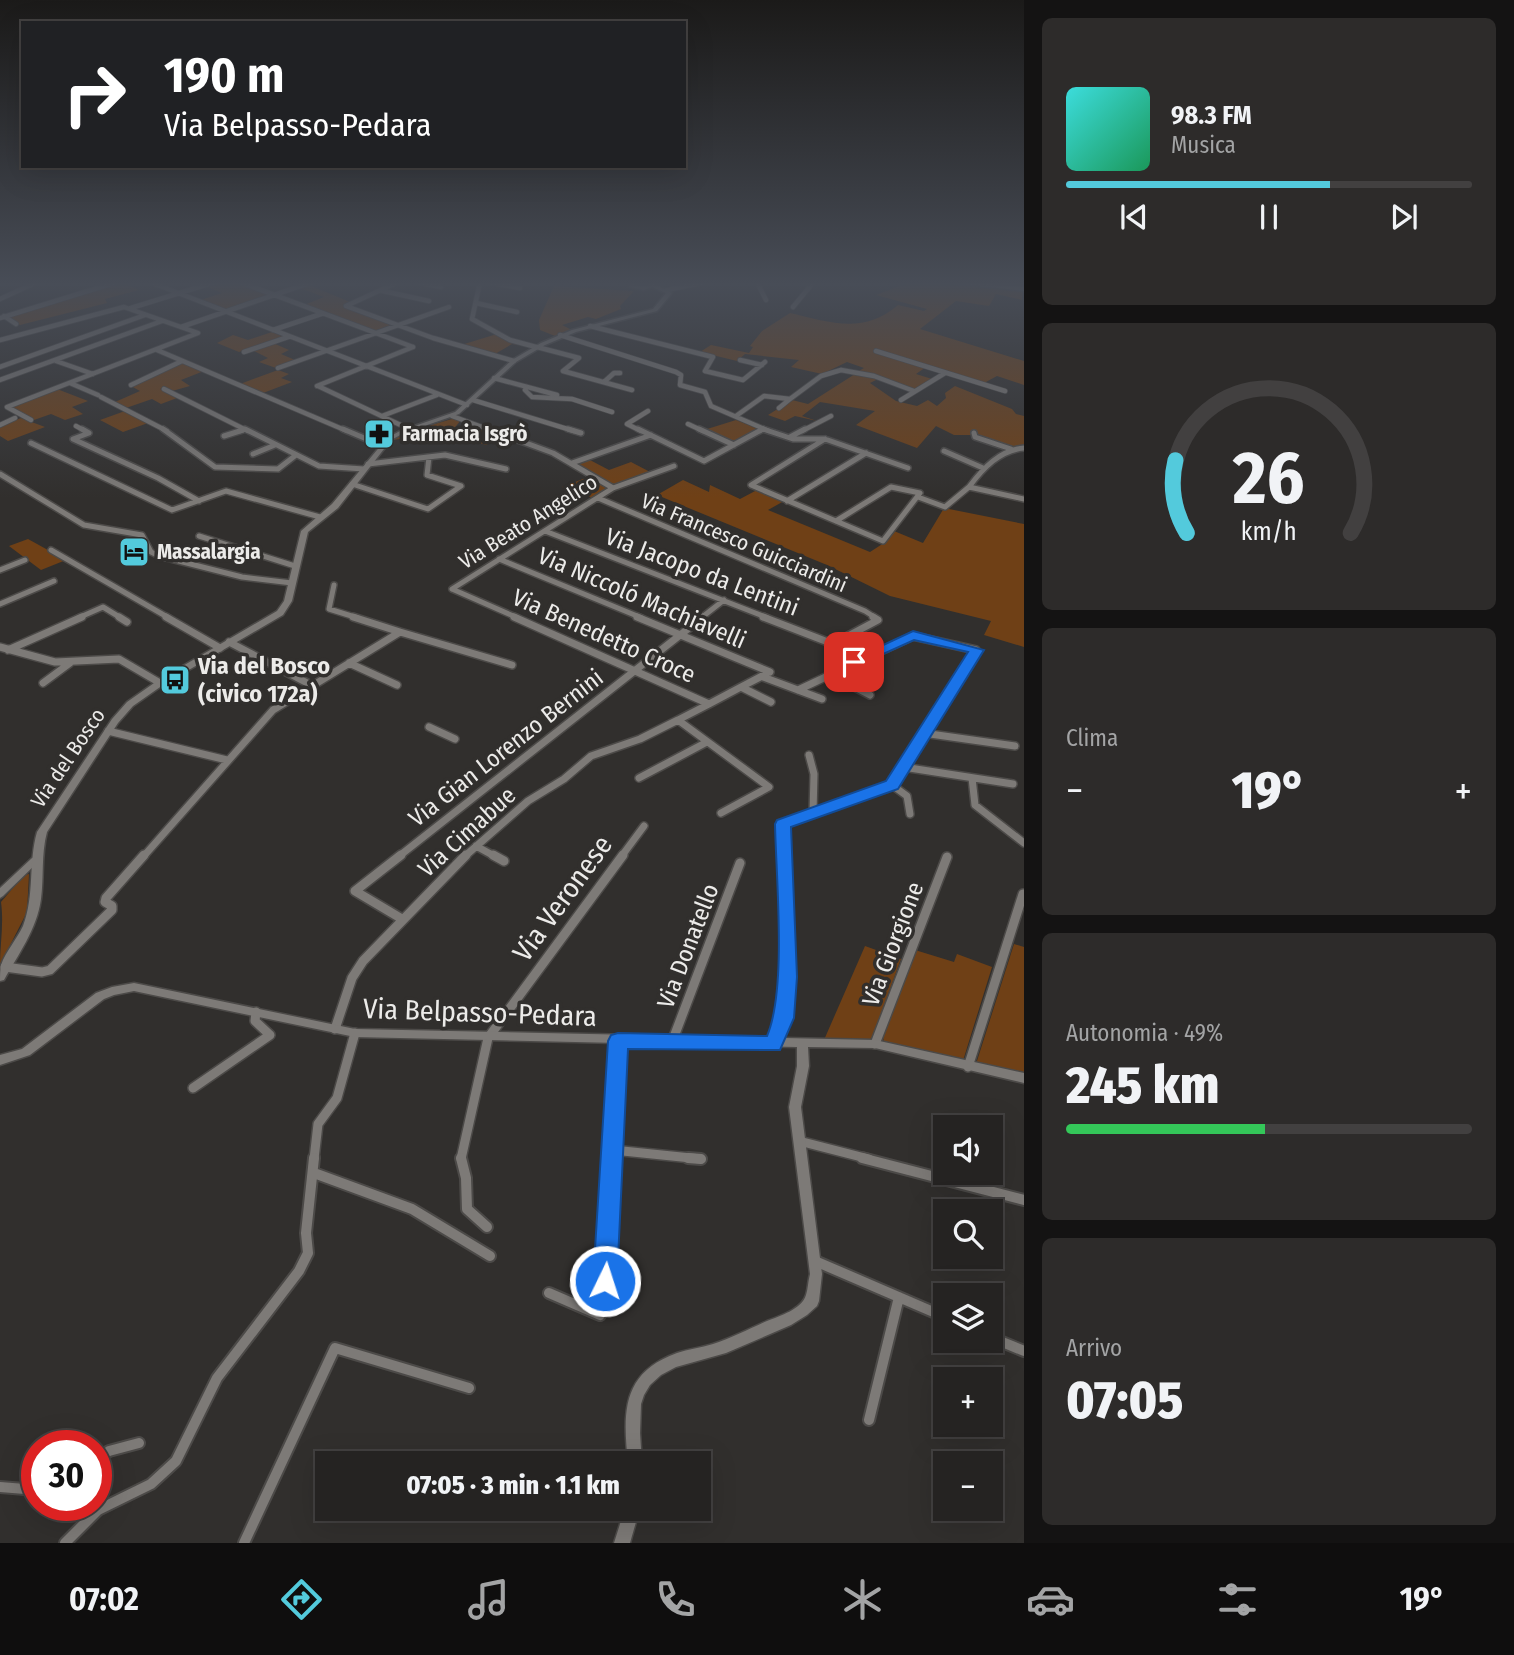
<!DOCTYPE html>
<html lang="it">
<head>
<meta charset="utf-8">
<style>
	body { margin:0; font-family:"Fira Sans Condensed",sans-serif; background:#2d2b2a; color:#f1f3f6; height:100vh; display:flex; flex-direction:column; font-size:26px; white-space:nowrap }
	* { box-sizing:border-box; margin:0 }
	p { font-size:23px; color:#a3a4a5 }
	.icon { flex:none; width:38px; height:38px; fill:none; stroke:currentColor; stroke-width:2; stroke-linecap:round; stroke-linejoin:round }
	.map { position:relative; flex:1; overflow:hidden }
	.sheet { display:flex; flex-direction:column; gap:18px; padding:18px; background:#141313; width:490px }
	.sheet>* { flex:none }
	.top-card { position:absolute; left:21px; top:21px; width:665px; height:147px; border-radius:0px; box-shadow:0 7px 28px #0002,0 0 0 2px #424040; background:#202124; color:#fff; overflow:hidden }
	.tools { position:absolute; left:933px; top:1115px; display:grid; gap:14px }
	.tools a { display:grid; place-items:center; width:70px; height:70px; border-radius:0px; background:#252322; box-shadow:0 7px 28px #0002,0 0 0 2px #424040; font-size:35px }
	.speed { position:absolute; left:21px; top:1430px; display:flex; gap:14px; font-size:35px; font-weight:700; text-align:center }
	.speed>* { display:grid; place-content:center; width:91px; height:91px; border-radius:50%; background:#252322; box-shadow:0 7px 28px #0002,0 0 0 2px #424040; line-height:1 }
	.speed .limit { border:10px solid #d22; background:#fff; color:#111 }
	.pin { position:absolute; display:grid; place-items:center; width:60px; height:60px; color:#fff; margin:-30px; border-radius:14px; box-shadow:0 4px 10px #0006 }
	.me { position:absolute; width:77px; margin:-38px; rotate:4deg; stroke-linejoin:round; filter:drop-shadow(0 0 5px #0008) }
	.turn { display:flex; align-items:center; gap:24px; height:147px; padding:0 28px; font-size:32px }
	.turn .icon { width:91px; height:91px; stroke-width:2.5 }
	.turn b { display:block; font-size:49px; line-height:60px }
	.big { font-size:52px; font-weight:800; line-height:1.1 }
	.sheet .widget { flex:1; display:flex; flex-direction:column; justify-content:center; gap:10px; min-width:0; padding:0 24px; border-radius:10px; background:#2d2b2a }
	.sheet .dial { align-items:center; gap:0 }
	.dial svg { height:182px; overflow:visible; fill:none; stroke:#424040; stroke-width:7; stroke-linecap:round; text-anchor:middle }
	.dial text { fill:#f1f3f6; stroke:none }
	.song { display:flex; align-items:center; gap:21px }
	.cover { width:84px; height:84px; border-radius:10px; background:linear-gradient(135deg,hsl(180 70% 55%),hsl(150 70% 35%)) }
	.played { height:7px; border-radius:4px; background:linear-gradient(90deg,#53cadc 65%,#424040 65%) }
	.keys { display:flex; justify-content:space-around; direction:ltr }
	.heat { display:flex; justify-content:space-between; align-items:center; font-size:38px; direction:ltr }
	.charge { height:10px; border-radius:5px; background:linear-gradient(90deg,#34c759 49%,#424040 0) }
	.trip { position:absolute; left:315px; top:1451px; width:396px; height:70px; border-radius:0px; background:#252322; box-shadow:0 7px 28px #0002,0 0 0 2px #424040; font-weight:800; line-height:70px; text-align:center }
	.dock { display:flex; height:112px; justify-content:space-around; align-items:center; background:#0f0e0e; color:#a3a4a5 }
	.dock .icon { width:49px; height:49px }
	.dock .on { color:#53cadc }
	.dock b { font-size:32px; color:#f1f3f6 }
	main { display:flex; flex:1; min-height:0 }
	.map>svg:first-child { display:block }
</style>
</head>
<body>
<main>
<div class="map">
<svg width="1024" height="1543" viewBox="0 0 1024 1543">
	<rect width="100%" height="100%" fill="#312f2d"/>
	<path fill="#6f4016" d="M121 282 139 290 105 299 107 303 20 325 8 317Z
		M218 282H237L270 295 226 310 201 300 222 293 205 286Z
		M910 282 1023 289 1022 300 996 294 989 306 956 301 920 329 1024 361V385L997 376 984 383 926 367 916 374 932 379 914 389 857 372 864 368 847 362 822 374 791 367 799 360 745 354 737 361 700 352 711 345 749 353 753 347 750 346 762 331 790 313C829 322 864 335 898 305L924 311 927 309 876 295Z
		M309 285 350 302 345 305 394 324 374 331 304 305 324 297 300 288Z
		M554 286 634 291 620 306 621 309 596 319 588 317 562 325 572 330 555 336 540 330 539 320Z
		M272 332 285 337 239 352 217 343 233 335 248 340Z
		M497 334 531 347 512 344 495 354 461 345Z
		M273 343 289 350 281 354 295 360 276 368 259 362 268 358 252 350Z
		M183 362 204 371 181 380 190 386 172 391 165 387 160 389 177 398 161 404 152 399 126 408 115 402 140 391 131 386Z
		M278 370 289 374 281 378 292 382 263 393 240 384Z
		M855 374 878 379 870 383 896 401 917 406 928 400 937 406 946 398 945 393 955 386 1012 409 1016 414 1024 416V447H1008L978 435H954L936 426 917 448 856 425 875 411 820 402 802 416 817 421 795 416 785 421 768 415 792 400 808 404Z
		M57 389 88 401 72 407 83 414 65 420 51 414 34 420 10 407Z
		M125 411 148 423 123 432 100 420Z
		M21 418 45 427 8 441 0 436V426Z
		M452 419 461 420 452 431 393 440 407 432Z
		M736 420 759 429 734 443 704 430Z
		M474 425 504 436 486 445 455 435Z
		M588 459 609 470 631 462 652 473 616 486 577 464Z
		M591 476 608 488 593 498 562 487Z
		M683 480 709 492 710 485 740 499 757 490 784 501 768 510 870 552 887 541 894 531 923 543 944 508 1024 524V647L984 635 991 621 890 596 827 565 657 495Z
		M28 539 66 560 41 570 9 546Z
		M29 874 27 912 0 965C0 943 4 925 1 902L24 875Z
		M1014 944 1024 947V1076L976 1064Z
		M865 946 901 959 872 1038 868 1041 824 1040Z
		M915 950 954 962 957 954 992 967 962 1064 884 1043 883 1037Z"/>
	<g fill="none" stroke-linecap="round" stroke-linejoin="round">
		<g stroke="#4c4a48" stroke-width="6">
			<path id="minor-far4" d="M150 282 467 405
				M240 282 413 347
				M398 282 346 306 433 338 514 361
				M417 282 441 287
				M480 282 472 319 510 340 536 347
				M488 282 520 288
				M757 282 766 300
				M667 290 705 282
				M383 291 429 301
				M0 299 37 282
				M476 303 517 312
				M793 307 812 284 808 282
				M131 308 215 282
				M4 316 16 324
				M0 318 117 282
				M590 326 713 357 705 371 743 380 765 362
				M181 327 312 282
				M273 330 321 314
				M560 335 676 372 681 375 680 385 705 392 711 406 769 431
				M0 340 124 307 198 333 7 407 31 420
				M537 347 579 358 563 371 632 390
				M157 350 347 431
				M876 351 1005 391
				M244 352 288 337
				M740 360 762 365
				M56 361 93 374
				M0 367 145 315
				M278 368 449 307
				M494 378 557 395
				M0 380 162 321
				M604 382 614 373H620
				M70 383 98 395
				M131 385 182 361
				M317 386 413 347
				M318 386 409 429
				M527 387 525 390 532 397 572 399 612 412
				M164 389 248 431
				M101 397 167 431
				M473 400 574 431
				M901 400 945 373
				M779 408 790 399
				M382 416 437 395
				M452 416 493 431
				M736 416 764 396 790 399 821 376 841 370 874 376 914 391
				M688 424 703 431
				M0 425 15 418
				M76 426 85 431
				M240 431 243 430
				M641 431 627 424 648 411
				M760 431 763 429
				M802 431 831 416"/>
		</g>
		<g stroke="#4c4a48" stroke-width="8">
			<path id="minor-far3" d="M82 429 89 433 73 439 158 478 199 501
				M163 429 215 467 278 469 296 455
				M245 429 319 466 364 469
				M343 429 383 446
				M568 429 581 433
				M638 429 704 461 763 429
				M699 429 734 445
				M763 429 793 439H825L908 468
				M974 433 975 437 1011 449
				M224 436 243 430
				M790 437 805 429
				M825 439 751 485 883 541 920 493 891 487 836 521
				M31 443 172 510 226 491 320 517
				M1024 448C1000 450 983 468 969 487L1024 499
				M944 451 983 468
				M253 454 275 445
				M572 463 651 435
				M368 464 445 455 506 469
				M0 474 84 525 142 535 151 552 159 556 242 577 292 583
				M352 484 428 509 461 486 427 475 429 457
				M613 488 674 466
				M918 497 945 507 969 487
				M598 498 865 611 876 618
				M787 501 866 453
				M545 531 768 618
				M199 536 295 566
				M51 550 169 618
				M499 559 642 618
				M0 570 25 560
				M334 585 329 609 358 618
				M452 589 613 488 553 453 488 429
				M452 589 518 618
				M0 604 54 581
				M78 618 103 607 121 618
				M701 618 724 600"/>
		</g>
		<g stroke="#4c4a48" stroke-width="10">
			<path id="minor-far2" d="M119 617 127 622
				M166 617 220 648
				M514 617 709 704 678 720 769 787 721 813
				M637 617 770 672
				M763 617 833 644 878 620 873 617
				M400 632 512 665
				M229 642 313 686
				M0 647 55 662 119 659 160 683
				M8 650 82 617
				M349 663 397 685
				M829 674 870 695
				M763 677 822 699
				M43 683 70 663
				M741 687 766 674
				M709 704 741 687 771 702
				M429 727 455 739
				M108 731 227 760
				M923 733 1015 746
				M809 755 814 774 813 813
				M903 767 1013 784
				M639 778 707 742
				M972 778 975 805 1024 843
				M892 785 907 796 910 814
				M476 846 496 857
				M143 857 273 710 400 632 353 617
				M398 857 703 617
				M464 857 528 801 564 779 591 756 640 739 678 720
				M621 857 644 826
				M784 857 783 824 892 785 976 650 913 636 798 690"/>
		</g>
		<g stroke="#4c4a48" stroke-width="12">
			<path id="minor-far1" d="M401 855 355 891 402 919
				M493 855 504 861
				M5 967 42 972 50 970 112 910V906L105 902 106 898 144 855
				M335 1029 352 978 363 961 466 855
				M672 1042 740 863
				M773 1044C797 987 785 916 784 855
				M875 1044 947 857
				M968 1067 1023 894
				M193 1088 270 1035 255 1021 256 1012
				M799 1141 869 1159
				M613 1150 701 1159
				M314 1159 318 1124 337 1098 355 1033
				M461 1159 488 1038 623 855
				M612 1159 619 1041"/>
		</g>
		<g stroke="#4c4a48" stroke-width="14">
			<path id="minor" d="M461 1158 466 1178 467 1209 487 1227
				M688 1158 701 1159
				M862 1158 1024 1200
				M314 1173 412 1209 490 1256
				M815 1261 945 1317
				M549 1293 600 1315 604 1308 612 1158
				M990 1337 1024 1351
				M869 1420 899 1297
				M96 1460 109 1451 139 1443
				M0 1487 37 1490
				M65 1543 98 1510 151 1484 176 1461 217 1378 299 1271 308 1253 306 1233 314 1158
				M244 1543 335 1348 469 1388"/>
		</g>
		<g stroke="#4c4a48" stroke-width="3">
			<path id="tertiary" d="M35 857 38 858 40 860 38 862 3 896 0 898V888L32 858Z
				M134 983 355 1029 875 1040 1024 1073V1083L875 1048 808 1047 809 1066 801 1107 822 1274 819 1301 817 1306 807 1315 791 1325 726 1353 676 1367 661 1375 650 1385 644 1395 641 1404 640 1433 642 1463H628C623 1413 621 1373 677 1353 688 1349 701 1348 713 1344 732 1338 749 1329 767 1321 780 1316 802 1309 806 1295 808 1289 808 1281 810 1274L789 1107 797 1066V1047L355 1037 134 991 114 995 104 999 30 1055 0 1065V1055L22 1049 96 993 112 987Z
				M625 1508H640L630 1543H614Z"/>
		</g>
		<g stroke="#4c4a48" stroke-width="3">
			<path id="secondary" d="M632 282H637L635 285 644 286 648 285 644 282H651L672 293 657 311 576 332 545 345 516 362 459 414 404 433 391 440 338 508 308 532 292 601 283 615 163 685 133 706 118 723 47 832C41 854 44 877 41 899 37 929 18 955 4 980L0 981C0 976 0 970 1 965 6 951 17 939 23 926 35 895 28 863 37 832L112 719 127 702 157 681 277 611 284 601 301 531 332 504 387 438 400 431 455 412 512 360 541 343 572 330 653 309 666 293 652 287 644 290 629 287Z
				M943 282H966L1024 287V291Z"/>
		</g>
		<use href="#minor-far4" stroke="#7d7a77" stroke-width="4.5"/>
		<use href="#minor-far3" stroke="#7d7a77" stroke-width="5"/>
		<use href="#minor-far2" stroke="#7d7a77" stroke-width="7"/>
		<use href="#minor-far1" stroke="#7d7a77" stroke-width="9"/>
		<use href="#minor" stroke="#7d7a77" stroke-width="10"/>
		<use href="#tertiary" fill="#7d7a77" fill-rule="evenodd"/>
		<use href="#secondary" fill="#7d7a77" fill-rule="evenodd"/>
	</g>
	<linearGradient id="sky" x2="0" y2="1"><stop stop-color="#1b1a19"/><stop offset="0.57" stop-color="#484d57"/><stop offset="1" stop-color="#484d57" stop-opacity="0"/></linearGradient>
	<rect width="1024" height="498" fill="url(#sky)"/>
	<path fill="#1a73e8" stroke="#114b97" stroke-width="2" d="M913 631 984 650 898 789 791 827 797 977 794 1018 780 1050 628 1049 617 1281 614 1289 605 1293 597 1289 593 1281 608 1041 611 1035 618 1033 767 1036C787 989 776 878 775 824L777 820 886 781 968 652 914 640 859 665 847 662Z"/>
	<defs>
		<g id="pharmacy-square" transform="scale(1.575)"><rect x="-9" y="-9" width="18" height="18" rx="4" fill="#53cadc" stroke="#312f2d"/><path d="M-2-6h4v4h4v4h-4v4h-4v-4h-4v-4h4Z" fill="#111"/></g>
		<g id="hotel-square" transform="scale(1.575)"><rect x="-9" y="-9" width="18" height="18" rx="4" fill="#53cadc" stroke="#312f2d"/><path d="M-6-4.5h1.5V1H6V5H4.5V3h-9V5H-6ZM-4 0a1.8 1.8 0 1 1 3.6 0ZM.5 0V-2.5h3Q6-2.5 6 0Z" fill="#111"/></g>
		<g id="bus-square" transform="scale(1.575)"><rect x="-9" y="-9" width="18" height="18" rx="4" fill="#53cadc" stroke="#312f2d"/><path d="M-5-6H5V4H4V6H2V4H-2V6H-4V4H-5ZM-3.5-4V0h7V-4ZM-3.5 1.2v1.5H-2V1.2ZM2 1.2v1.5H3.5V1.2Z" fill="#111"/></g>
	</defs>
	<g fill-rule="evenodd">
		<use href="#pharmacy-square" x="379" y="434"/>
		<use href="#hotel-square" x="134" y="552"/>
		<use href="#bus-square" x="175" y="680"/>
	</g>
	<g text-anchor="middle" stroke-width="7" stroke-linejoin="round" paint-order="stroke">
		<g font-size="21" font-weight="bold" fill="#ecebe9" stroke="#312f2d" text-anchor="start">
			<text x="402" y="441">Farmacia Isgrò</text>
			<text x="157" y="559">Massalargia</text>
		</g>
		<g font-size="21" fill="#ecebe9" stroke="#312f2d">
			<text transform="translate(528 522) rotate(-32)" y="7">Via Beato Angelico</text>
			<text transform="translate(744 543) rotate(23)" y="7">Via Francesco Guicciardini</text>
			<text transform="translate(68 758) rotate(-56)" y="7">Via del Bosco</text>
		</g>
		<g font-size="24" fill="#ecebe9" stroke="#312f2d">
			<text transform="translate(702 572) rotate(21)" y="8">Via Jacopo da Lentini</text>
			<text transform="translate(642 598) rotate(23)" y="8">Via Niccoló Machiavelli</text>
			<text transform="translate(604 636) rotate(24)" y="8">Via Benedetto Croce</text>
			<text transform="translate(506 748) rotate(-38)" y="8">Via Gian Lorenzo Bernini</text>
			<text transform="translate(467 832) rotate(-42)" y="8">Via Cimabue</text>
			<text transform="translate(893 944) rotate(-69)" y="8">Via Giorgione</text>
			<text transform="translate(688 946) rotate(-69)" y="8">Via Donatello</text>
		</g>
		<g font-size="24" font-weight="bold" fill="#ecebe9" stroke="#312f2d" text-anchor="start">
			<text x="198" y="674">Via del Bosco<tspan x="198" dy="28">(civico 172a)</tspan></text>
		</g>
		<g font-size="28" fill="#ecebe9" stroke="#312f2d">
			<text transform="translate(562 898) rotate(-54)" y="10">Via Veronese</text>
			<text transform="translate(480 1012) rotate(2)" y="10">Via Belpasso-Pedara</text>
		</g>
	</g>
</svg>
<div class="tools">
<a><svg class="icon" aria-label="sound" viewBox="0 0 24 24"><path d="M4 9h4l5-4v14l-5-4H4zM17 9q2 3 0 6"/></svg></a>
<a><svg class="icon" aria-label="search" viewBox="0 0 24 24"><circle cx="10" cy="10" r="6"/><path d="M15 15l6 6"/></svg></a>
<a><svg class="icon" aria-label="layers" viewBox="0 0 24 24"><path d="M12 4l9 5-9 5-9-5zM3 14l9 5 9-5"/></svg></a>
<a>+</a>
<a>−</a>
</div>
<div class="speed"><div class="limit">30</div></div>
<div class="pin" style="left:854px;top:662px;background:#d93025"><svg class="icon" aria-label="arrive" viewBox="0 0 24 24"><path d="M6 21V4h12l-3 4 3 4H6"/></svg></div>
<svg class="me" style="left:605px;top:1281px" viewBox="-20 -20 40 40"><circle r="17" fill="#1a73e8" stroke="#fff" stroke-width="3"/><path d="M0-11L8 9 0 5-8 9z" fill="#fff"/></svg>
<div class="trip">07:05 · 3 min · 1.1 km</div>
<div class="top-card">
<div class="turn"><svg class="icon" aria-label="right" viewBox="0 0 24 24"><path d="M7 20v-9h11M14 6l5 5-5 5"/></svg><div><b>190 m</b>Via Belpasso-Pedara</div></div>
</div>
</div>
<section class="sheet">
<div class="widget">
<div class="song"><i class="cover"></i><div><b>98.3 FM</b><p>Musica</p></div></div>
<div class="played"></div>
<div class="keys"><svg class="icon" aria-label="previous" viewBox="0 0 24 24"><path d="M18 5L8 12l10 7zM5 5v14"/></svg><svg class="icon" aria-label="pause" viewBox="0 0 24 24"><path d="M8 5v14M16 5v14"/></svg><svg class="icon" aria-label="next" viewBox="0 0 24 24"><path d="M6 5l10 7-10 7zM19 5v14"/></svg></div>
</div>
<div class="widget dial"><svg viewBox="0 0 100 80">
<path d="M14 69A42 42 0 1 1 86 69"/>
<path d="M14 69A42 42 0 0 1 9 37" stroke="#53cadc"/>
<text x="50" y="56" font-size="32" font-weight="700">26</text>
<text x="50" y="72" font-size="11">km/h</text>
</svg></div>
<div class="widget"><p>Clima</p>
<div class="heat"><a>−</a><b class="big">19°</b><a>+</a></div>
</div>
<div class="widget"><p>Autonomia · 49%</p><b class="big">245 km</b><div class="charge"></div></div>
<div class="widget"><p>Arrivo</p><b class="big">07:05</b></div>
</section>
</main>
<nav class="dock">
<b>07:02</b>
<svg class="icon on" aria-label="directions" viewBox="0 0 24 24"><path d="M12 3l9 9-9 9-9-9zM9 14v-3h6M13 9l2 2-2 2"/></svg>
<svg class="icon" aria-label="music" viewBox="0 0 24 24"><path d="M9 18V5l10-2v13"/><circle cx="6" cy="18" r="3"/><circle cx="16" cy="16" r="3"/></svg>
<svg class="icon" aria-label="phone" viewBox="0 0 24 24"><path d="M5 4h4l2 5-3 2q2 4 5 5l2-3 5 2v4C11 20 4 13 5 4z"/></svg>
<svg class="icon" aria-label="climate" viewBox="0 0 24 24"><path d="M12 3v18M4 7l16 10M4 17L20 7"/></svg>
<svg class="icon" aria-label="car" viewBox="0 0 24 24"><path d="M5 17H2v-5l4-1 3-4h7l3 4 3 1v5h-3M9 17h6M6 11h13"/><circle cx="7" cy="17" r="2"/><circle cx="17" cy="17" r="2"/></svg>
<svg class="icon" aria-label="filters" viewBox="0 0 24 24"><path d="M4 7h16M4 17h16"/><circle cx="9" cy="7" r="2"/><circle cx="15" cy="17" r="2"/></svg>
<b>19°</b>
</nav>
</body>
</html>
